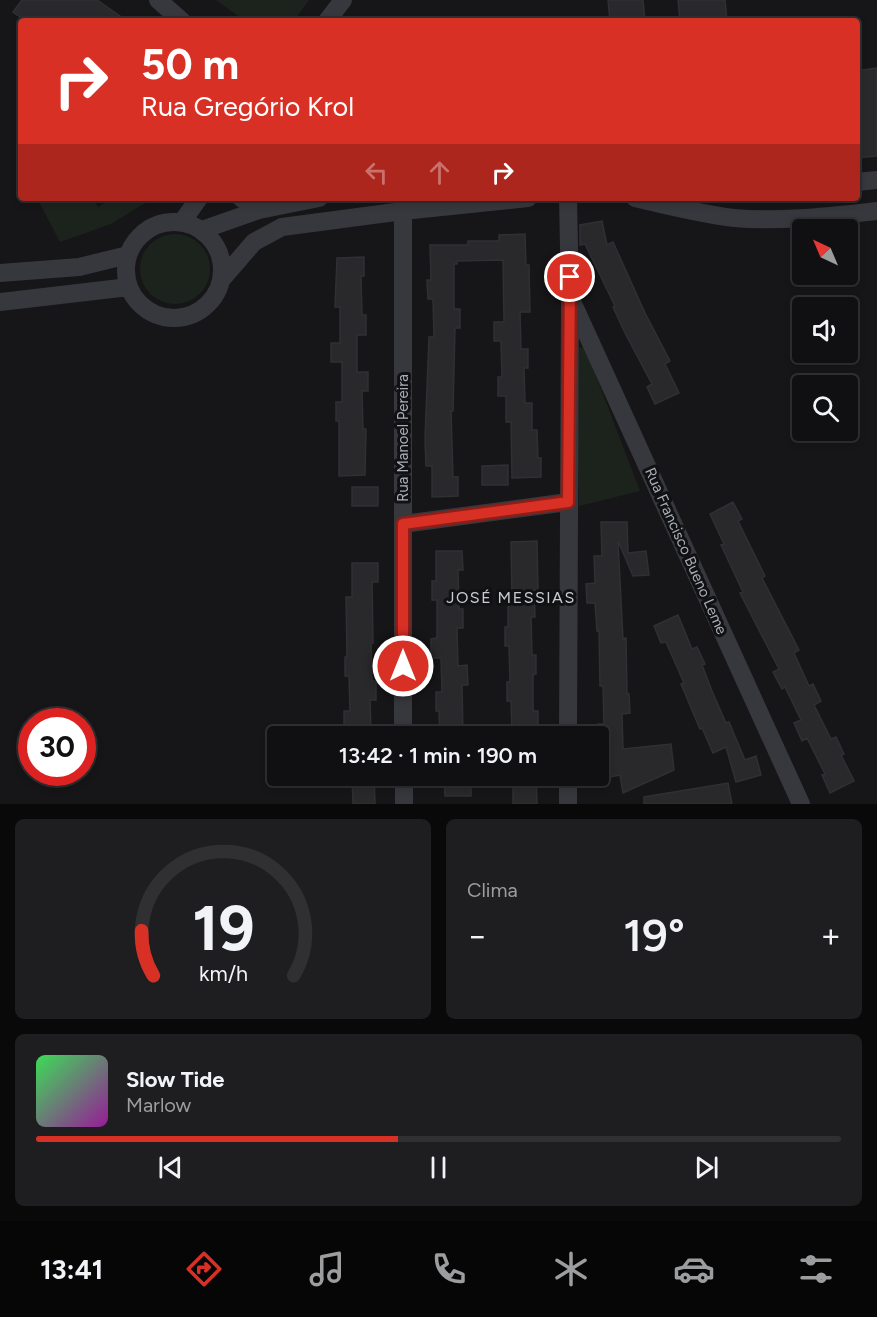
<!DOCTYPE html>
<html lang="pt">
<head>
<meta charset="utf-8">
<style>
	body { margin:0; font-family:Figtree,sans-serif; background:#1e1e20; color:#f1f3f6; height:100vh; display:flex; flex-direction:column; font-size:22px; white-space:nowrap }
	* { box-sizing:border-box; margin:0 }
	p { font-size:20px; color:#9c9d9f }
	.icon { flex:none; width:33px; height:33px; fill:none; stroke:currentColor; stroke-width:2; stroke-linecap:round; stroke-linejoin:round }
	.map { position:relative; height:804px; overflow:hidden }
	.panel { display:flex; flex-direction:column; gap:15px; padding:15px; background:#09090a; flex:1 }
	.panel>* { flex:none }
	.top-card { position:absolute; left:18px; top:18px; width:842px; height:183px; border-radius:6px; box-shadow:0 3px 9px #0003,0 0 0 2px #303032; background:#d93025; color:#fff; overflow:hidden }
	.needle { width:39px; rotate:316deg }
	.tools { position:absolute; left:792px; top:219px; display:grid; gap:12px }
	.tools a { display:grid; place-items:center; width:66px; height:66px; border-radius:6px; background:#101012; box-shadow:0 3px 9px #0003,0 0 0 2px #303032; font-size:30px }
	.speed { position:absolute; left:18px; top:708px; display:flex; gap:12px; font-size:30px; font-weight:700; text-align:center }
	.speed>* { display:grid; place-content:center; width:78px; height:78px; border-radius:50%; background:#101012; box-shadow:0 3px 9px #0003,0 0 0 2px #303032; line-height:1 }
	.speed .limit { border:9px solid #d22; background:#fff; color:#111 }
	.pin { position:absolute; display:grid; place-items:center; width:51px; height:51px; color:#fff; margin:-26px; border:3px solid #fff; border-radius:50%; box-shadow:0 2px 6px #0007 }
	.me { position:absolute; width:66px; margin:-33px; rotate:0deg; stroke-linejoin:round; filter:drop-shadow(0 0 4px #0008) }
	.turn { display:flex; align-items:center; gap:21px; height:126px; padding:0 24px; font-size:27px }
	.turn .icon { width:78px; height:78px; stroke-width:2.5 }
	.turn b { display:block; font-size:42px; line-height:51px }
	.lanes { display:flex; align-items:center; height:57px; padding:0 24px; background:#0003; justify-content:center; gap:30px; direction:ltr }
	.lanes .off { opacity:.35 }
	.big { font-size:45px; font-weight:600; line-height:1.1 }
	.panel .tile { flex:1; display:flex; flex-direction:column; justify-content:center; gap:9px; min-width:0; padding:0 21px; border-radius:9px; background:#1e1e20 }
	.panel .dial { align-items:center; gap:0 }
	.dial svg { height:156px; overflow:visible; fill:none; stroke:#303032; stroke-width:7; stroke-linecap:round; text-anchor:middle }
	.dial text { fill:#f1f3f6; stroke:none }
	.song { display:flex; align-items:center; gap:18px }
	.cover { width:72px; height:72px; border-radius:9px; background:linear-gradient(135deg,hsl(130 70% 55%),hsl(300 70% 35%)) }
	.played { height:6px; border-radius:3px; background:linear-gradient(90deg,#d93025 45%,#303032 45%) }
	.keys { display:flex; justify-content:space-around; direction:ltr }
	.heat { display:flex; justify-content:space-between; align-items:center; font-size:33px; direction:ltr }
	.panel .tiles { flex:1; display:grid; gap:15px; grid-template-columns:1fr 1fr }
	.tile:last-child { grid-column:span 2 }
	.trip { position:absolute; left:267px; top:726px; width:342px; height:60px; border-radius:6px; background:#101012; box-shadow:0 3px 9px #0003,0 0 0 2px #303032; font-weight:600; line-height:60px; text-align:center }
	.tabs { display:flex; height:96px; justify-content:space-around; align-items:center; background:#060607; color:#9c9d9f }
	.tabs .icon { width:42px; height:42px }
	.tabs .on { color:#d93025 }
	.tabs b { font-size:27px; color:#f1f3f6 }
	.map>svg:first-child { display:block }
</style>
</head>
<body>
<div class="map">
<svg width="877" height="804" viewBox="0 0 877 804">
	<rect width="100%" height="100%" fill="#161618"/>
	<path fill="#1c231d" d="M216 0H309L294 21H245Z
		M37 198H92L98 207 112 198H153L111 224 60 242Z
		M140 269a35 35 0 1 1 70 0a35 35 0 1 1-70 0Z
		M585 347 640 491 579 506 575 348Z"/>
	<path fill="#29292c" stroke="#303034" stroke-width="1.5" d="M22 0H97L127 21H26L13 12Z
		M608 0H643L645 21H610Z
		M678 0H725L727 21H680Z
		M877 68V156L856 158V71Z
		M602 221 607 245 613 242 645 313 670 361 665 364 679 393 655 404 647 387 652 384 625 333 613 307 615 306 585 244 580 245V225Z
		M525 234 526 265H529L530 312H520L521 349H528V368H524L525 403H532V430H537L538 458H541V477L512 478 511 422H506V396H498V377H502L501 341H494V322H504L503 260 457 261V264H454V309H460V328H455L453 411H451L453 477H458V496L432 497V466H426L425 439 429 337H434L433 299H428L427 280H431L430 245H468V241H499V235Z
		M364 257V276H361L362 315H366V335H357V372H368V391H362L363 429H366L365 475 339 476V421H336V402H342V362H331V343H340V307H335L337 258Z
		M508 465V485H482V466Z
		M352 487H378V506H352Z
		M733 502 742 519 738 521 765 576 762 578 799 650 794 653 809 686 813 684 821 701 814 705 831 739 836 737 844 754 841 755 854 781 830 793 822 775 825 774 807 738 802 741 794 723 801 720 785 687 782 689 773 672 779 669 740 593 743 592 721 545 724 544 710 514Z
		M601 522H627L628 553 646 551 649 575 633 576 618 541 623 639 626 638 627 694H629L630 713 622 714 623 749 671 744 674 770 623 793 620 775 609 777 605 743H598V724H604L603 686H600L599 631H597L595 603H587L586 584 595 583 594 556H602Z
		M537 541 538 590H534L535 617H531L532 655H536V674H533V711H538V730H512L511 701H507V682H510L509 646H505V627H508V599H512L511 542Z
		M436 551H462L463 570H458L459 609H463V628H457L458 666 467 665 468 685H462L463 736H440L439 711H436V692H442L441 658H431V639L437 638V600H432V581H436Z
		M352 563H378V582H372L373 643H371L372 681H376V700H370L371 729 344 730V711H350L349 676H345V657H347L346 597H352Z
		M678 615 692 649 697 647 705 664 702 665 712 691 726 723 729 722 745 760 756 756 761 775 736 782 726 747 713 753 702 728 700 729 681 684 684 683 666 642 661 643 654 626Z
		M352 776H374L375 804H353Z
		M513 776H536L537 804H513Z
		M444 777H471V796H445Z
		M728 783 732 804H644V797Z"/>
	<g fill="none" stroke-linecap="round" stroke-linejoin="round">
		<path stroke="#37383d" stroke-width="18" d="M158 0 182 21
			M327 21 343 0
			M856 182 877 180
			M241 198 259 210
			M635 198C668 206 701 214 734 218 781 222 830 216 877 211
			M403 211V736
			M126 270a48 48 0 1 1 96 0a48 48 0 1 1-96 0Z
			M182 222 199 198
			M202 230 259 210 319 198
			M0 273 79 267 128 255
			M222 279 254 242 282 227 403 211 528 198
			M570 297 801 804
			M0 302 129 287
			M403 524 568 502
			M568 736 570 297 568 198
			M404 776V804
			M568 804V776"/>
	</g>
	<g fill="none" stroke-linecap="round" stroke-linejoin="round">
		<g stroke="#8d1f18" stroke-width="15">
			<path id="route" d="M403 666V524L568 502 570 277"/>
		</g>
		<use href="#route" stroke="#d93025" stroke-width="10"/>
	</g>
	<g text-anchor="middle" stroke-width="6" stroke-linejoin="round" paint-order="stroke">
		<g font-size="15" fill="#a8adb8" stroke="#111113">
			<text transform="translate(403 438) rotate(-90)" y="5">Rua Manoel Pereira</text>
			<text transform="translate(686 551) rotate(66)" y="5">Rua Francisco Bueno Leme</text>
		</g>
		<g font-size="16" letter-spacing="1.5" fill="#c9ccd4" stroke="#111113">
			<text x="511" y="603">JOSÉ MESSIAS</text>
		</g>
	</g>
</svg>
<div class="tools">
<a><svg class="needle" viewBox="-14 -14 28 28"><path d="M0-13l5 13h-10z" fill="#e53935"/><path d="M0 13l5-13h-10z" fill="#9c9d9f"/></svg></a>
<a><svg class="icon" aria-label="sound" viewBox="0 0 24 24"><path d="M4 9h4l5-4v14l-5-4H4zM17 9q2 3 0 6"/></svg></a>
<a><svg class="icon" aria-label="search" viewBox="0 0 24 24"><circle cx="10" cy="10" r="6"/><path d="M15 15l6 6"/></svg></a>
</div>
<div class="speed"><div class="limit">30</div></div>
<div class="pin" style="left:570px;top:277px;background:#d93025"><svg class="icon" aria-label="arrive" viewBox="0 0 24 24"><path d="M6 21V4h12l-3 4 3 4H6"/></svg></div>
<svg class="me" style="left:403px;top:666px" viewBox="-20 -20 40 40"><circle r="17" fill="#d93025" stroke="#fff" stroke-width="3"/><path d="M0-11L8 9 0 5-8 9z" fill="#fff"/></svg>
<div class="trip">13:42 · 1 min · 190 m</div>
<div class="top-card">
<div class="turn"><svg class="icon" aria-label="right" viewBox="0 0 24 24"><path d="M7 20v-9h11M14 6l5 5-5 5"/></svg><div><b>50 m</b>Rua Gregório Krol</div></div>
<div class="lanes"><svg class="icon off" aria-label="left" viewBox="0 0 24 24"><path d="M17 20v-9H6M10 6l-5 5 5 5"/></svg><svg class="icon off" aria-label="ahead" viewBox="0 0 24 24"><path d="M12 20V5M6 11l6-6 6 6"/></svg><svg class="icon" aria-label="right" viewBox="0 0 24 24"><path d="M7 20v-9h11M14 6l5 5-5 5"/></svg></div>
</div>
</div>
<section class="panel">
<div class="tiles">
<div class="tile dial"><svg viewBox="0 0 100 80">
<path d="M14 69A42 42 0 1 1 86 69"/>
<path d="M14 69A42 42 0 0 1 8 46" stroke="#d93025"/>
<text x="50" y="56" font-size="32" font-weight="700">19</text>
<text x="50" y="72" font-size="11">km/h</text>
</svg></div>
<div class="tile"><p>Clima</p>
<div class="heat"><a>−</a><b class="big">19°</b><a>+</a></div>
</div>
<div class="tile">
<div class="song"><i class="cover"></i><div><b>Slow Tide</b><p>Marlow</p></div></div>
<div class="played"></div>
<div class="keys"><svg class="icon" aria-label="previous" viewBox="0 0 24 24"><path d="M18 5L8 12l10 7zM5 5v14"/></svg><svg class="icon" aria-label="pause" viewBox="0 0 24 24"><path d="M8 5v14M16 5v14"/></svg><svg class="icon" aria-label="next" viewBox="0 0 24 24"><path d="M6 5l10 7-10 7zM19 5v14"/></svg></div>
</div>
</div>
</section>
<nav class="tabs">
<b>13:41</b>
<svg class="icon on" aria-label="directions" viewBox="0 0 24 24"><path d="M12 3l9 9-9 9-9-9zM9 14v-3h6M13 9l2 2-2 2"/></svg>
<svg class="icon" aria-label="music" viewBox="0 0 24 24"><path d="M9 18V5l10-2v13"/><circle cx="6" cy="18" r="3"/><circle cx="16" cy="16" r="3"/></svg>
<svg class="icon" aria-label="phone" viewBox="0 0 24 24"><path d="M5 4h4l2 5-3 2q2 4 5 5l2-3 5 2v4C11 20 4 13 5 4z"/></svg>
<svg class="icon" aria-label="climate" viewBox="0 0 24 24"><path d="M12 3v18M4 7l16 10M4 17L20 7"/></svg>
<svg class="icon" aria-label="car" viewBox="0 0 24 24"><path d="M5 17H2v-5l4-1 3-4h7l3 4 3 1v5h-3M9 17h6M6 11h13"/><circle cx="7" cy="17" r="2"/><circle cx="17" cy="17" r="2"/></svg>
<svg class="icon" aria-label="filters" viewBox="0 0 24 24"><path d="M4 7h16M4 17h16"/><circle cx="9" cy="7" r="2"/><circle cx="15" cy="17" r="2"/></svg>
</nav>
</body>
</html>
